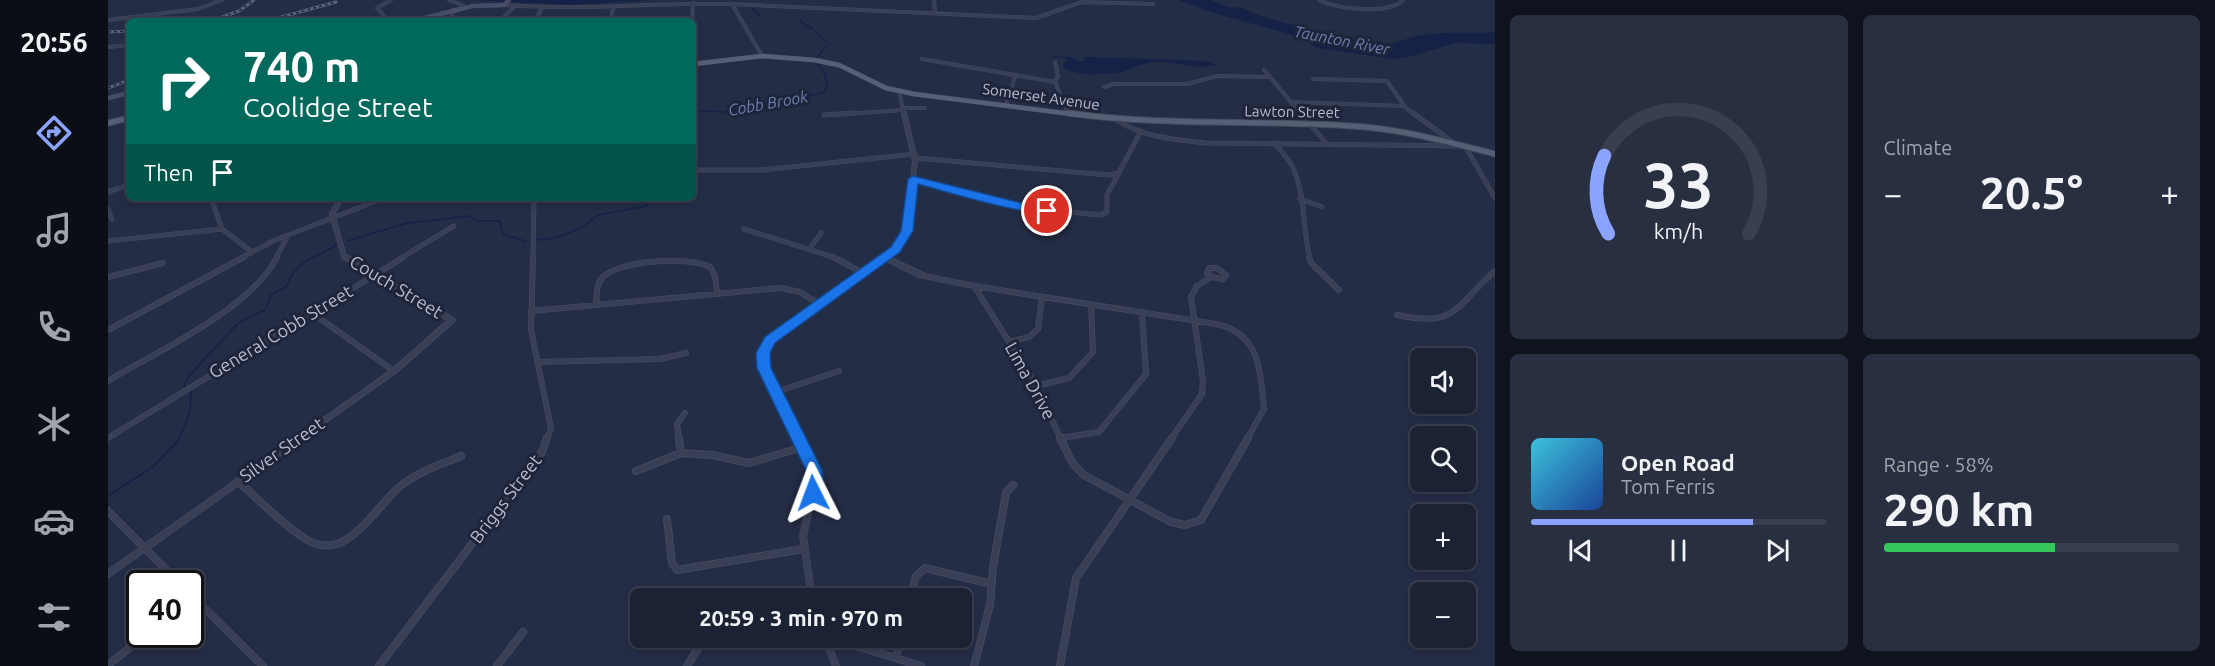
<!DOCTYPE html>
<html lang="en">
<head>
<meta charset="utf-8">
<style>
	body { margin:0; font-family:Ubuntu,sans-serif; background:#282f40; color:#f1f3f6; height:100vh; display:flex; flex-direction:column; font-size:22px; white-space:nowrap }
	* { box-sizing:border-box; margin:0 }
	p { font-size:20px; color:#a0a4ac }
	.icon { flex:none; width:33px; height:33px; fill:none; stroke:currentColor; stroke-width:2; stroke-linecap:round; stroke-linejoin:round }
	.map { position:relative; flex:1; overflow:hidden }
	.details { display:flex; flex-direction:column; gap:15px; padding:15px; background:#0f131d; width:720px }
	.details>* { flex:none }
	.hud { position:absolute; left:18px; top:18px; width:570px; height:183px; border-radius:9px; box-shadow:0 3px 9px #0003,0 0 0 2px #393f4f; background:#00695c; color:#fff; overflow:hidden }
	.fabs { position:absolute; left:1302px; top:348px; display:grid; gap:12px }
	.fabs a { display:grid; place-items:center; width:66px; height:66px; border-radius:9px; background:#1b2234; box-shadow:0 3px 9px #0003,0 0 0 2px #393f4f; font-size:30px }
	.speed { position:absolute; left:18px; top:570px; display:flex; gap:12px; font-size:30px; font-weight:700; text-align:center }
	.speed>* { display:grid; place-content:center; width:78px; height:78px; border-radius:50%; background:#1b2234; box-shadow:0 3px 9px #0003,0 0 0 2px #393f4f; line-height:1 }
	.speed .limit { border:3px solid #111; border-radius:9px; background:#fff; color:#111 }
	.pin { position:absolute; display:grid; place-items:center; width:51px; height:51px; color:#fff; margin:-26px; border:3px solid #fff; border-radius:50%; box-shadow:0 2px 6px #0007 }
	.me { position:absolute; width:66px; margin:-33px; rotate:357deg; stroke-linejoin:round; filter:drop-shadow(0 0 4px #0008) }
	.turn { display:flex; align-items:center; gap:21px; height:126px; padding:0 18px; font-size:27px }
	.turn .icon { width:78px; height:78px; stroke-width:2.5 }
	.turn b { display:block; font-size:42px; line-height:51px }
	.then { display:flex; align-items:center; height:57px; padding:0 18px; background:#0003; gap:12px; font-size:22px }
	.big { font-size:45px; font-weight:700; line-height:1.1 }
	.details .tile { flex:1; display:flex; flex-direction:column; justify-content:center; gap:9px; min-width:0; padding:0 21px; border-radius:9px; background:#282f40 }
	.details .dial { align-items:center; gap:0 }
	.dial svg { height:156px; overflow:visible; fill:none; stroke:#393f4f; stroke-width:7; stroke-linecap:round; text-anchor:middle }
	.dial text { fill:#f1f3f6; stroke:none }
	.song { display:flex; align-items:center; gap:18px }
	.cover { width:72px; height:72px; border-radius:9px; background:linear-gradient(135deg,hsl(190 70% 55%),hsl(220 70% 35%)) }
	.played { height:6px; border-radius:3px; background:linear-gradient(90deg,#8ba4ff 75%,#393f4f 75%) }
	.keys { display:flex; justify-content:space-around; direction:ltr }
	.heat { display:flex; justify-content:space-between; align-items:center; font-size:33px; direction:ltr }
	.charge { height:9px; border-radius:4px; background:linear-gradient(90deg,#34c759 58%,#393f4f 0) }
	.details .tiles { flex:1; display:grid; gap:15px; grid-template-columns:repeat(2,1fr) }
	.trip { position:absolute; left:522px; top:588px; width:342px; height:60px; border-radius:9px; background:#1b2234; box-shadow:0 3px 9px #0003,0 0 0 2px #393f4f; font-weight:700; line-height:60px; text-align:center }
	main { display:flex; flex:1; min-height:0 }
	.menu { display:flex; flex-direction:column; width:108px; justify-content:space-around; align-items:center; background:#0b0e15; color:#a0a4ac }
	.menu .icon { width:42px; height:42px }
	.menu .on { color:#8ba4ff }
	.menu b { font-size:27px; color:#f1f3f6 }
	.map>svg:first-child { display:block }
</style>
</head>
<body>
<main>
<nav class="menu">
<b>20:56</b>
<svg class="icon on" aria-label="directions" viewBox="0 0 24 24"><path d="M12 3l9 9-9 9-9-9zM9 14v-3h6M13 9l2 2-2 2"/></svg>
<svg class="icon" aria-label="music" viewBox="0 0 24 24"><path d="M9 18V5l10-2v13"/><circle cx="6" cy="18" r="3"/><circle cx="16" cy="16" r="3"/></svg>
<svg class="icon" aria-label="phone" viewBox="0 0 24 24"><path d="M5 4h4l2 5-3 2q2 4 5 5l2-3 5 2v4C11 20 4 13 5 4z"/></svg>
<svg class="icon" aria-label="climate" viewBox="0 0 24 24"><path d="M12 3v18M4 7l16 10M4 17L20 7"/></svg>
<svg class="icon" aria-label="car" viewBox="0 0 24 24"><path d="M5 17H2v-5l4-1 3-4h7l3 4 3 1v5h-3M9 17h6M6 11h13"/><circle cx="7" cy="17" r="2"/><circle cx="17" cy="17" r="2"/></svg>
<svg class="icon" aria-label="filters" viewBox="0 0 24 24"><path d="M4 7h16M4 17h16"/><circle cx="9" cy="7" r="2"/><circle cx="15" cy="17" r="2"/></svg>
</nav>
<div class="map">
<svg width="1387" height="666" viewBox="0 0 1387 666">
	<rect width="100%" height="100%" fill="#242d46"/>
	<path fill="#152146" d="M365 0H543L464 5Z
		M1071 0H1101L1123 8 1133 7C1144 18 1255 43 1274 44 1288 44 1301 37 1314 35 1338 31 1363 34 1387 32V44L1348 43 1296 58 1285 59 1217 49 1207 47 1195 38 1103 12Z
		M941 56 964 57 972 62 978 60 975 58 978 57 1099 61 1109 65C1088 70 1068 61 1047 62 1035 62 1022 70 1013 72 998 75 970 76 957 69L955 65 960 59Z"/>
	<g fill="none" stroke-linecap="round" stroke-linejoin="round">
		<path stroke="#152146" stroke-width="1.5" d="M644 8 651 16
			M692 21 705 29
			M707 32 718 41
			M709 58 719 45
			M585 110 614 112 715 93 719 86 717 75 709 62
			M429 240 447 238 473 228 490 215 539 206V198
			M239 241 299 223 362 216 368 221H392L395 234 417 241
			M79 388 76 386 81 376 130 323 157 310 163 295 179 286C185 262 209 257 228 245
			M71 439 82 412 83 391"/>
		<path stroke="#152146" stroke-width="2" d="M0 496 46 466 72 438"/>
		<g stroke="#43495e" stroke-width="4">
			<path id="minor-far3" d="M283 0 269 8 278 18 300 21
				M826 0 827 13
				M1211 0C1229 9 1280 15 1295 0
				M624 4 928 18 974 2 1045 4
				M0 20 90 9 114 0
				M393 20H427
				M393 20 408 5
				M427 21 434 8
				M502 21 506 6
				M584 21 585 3
				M0 47 21 45
				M814 59 947 82
				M947 62 950 76 947 82 960 114
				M1156 70 1194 115
				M1205 79 1279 81 1298 108 1307 115
				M996 87 1006 84H1079L1109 76 1162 77
				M1183 102 1296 106
				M898 105 907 77
				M795 108H817
				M721 115 796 110"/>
		</g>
		<g stroke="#43495e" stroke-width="5">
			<path id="minor-far2" d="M1193 113 1218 143
				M1305 113 1347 144
				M716 115 745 113
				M1009 120C1033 137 1069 140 1098 143L1357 146 1387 198
				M1167 143C1172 150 1180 158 1184 166 1198 194 1194 228 1202 258
				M807 158 1000 175 1011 173
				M585 170H654L807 154
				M805 179 916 208 993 215 999 212V195L1033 131
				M0 192 21 185
				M103 198 114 229 144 252
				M1192 199 1214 207
				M0 209 4 220
				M636 229 728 258
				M0 241 114 229
				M702 248 713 233
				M133 258 165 241 276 198
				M168 258 180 235
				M293 258 346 226
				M425 258 426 198"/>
		</g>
		<g stroke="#43495e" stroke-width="6">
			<path id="minor-far1" d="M425 257 423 330 443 428 439 439
				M725 257 755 273
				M1201 257 1203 263 1231 290
				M777 258 811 275 866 286
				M779 258 817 276
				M1101 268H1109L1118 275 1115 279 1103 277 1099 273Z
				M0 277 55 263
				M866 286 1108 324C1152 333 1152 370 1156 409L1139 439
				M866 286 926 382 953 439
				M488 304C489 295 488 283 495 277 514 260 580 256 602 267L607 276 609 293
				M423 311 672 288 692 292 711 304
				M204 313 286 371
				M1289 315C1349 328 1347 306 1387 271
				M0 330 136 257
				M901 342 921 337 930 329 934 297
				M429 362 552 359 578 353
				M0 381C50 351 144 308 169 257
				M928 386 961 378 985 352 983 304
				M668 392 731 371
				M0 438 296 257
				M953 438 991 432 1038 374 1034 312
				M571 439 569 424 577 413
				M1063 439 1094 394 1095 381 1083 297 1089 286 1103 277"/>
		</g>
		<g stroke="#43495e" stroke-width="8">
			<path id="minor" d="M571 438 573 453
				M952 438 965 464 976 475 1063 522 1077 525 1093 520 1140 438
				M953 438H956
				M528 471 573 453 604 455 641 463 695 447
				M130 481C151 500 173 523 196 538 239 567 267 505 295 484 312 471 334 464 353 456
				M0 511 72 584
				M559 519 564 563 569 570 695 549
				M82 594 155 666
				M802 598 808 576 817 568 884 584
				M720 642 752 647 813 666
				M593 644H600L604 638
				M788 657 793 638
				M0 665 39 634
				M271 666 434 452 439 438
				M389 666 415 632
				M579 666 593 644
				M866 666 882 605 885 567 898 493 905 485
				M952 666 968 578 1064 438"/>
		</g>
		<g stroke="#43495e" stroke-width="4">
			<path id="tertiary-far3" d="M341 0 359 7
				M396 5C472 11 548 2 624 4L654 56
				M342 21 346 10
				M791 91 796 115"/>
		</g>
		<g stroke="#43495e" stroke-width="6">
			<path id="tertiary-far2" d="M233 198 224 214 236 256 240 258
				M777 258 793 242 799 231 807 161 796 113"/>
		</g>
		<g stroke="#43495e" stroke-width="7">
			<path id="tertiary-far1" d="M190 439 286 371 344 320 237 257
				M690 439 655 361 658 347 672 331 779 257"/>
		</g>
		<g stroke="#43495e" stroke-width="8">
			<path id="tertiary" d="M689 438 708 477 695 536 704 598
				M0 574 192 438
				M717 638 728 666"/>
		</g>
		<g stroke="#43495e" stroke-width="4.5">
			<path id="secondary" d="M304 21 365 6 396 5 401 0
				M0 98 21 93"/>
		</g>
		<g stroke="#43495e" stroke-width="5">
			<path id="primary-far1" d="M585 64 654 56 706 60 731 65 778 88 806 94 971 115"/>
		</g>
		<g stroke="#43495e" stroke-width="7">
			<path id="primary" d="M960 113C1059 127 1158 119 1257 127 1301 131 1344 143 1387 154
				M0 123 21 118"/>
		</g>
		<use href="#minor-far3" stroke="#394055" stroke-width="3"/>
		<use href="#minor-far2" stroke="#394055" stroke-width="4"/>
		<use href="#minor-far1" stroke="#394055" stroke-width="4.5"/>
		<use href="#minor" stroke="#394055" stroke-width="6"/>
		<use href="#tertiary-far3" stroke="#394055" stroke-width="3"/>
		<use href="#tertiary-far2" stroke="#394055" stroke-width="4.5"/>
		<use href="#tertiary-far1" stroke="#394055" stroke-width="5"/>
		<use href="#tertiary" stroke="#394055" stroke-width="7"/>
		<use href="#secondary" stroke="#474d68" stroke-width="4"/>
		<use href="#primary-far1" stroke="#575f75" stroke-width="4.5"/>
		<use href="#primary" stroke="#575f75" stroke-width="5"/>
		<g stroke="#5b637c" stroke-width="3">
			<path id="rail" d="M103 21 131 11 146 0
				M159 21 228 2
				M0 32 21 31
				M0 88 21 80"/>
		</g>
		<use href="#rail" stroke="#1e253a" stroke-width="1.5" stroke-dasharray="3" stroke-linecap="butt"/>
	</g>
	<path fill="#1a73e8" stroke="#114b97" stroke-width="1.5" d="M805 176 945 211C933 221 830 189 810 184L805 231 792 252 667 343 662 353 663 368 714 470C716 480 716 488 711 498H699L697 493 700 483 698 470 649 368 648 353 657 337 783 247 793 231 800 179Z"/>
	<g text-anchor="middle" stroke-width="6" stroke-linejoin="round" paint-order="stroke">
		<g font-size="15" fill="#b7bcce" stroke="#1e253a">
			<text transform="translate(933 97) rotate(8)" y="5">Somerset Avenue</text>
			<text transform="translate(1184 112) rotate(1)" y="5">Lawton Street</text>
		</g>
		<g font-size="16" font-style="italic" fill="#6d7eb0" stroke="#1e253a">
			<text transform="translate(1234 40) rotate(11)" y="6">Taunton River</text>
			<text transform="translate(660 103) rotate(-10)" y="6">Cobb Brook</text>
		</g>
		<g font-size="18" fill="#b7bcce" stroke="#1e253a">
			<text transform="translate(288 287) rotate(31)" y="6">Couch Street</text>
			<text transform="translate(173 332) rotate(-31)" y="6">General Cobb Street</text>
			<text transform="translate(922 381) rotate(61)" y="6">Lima Drive</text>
			<text transform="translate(174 450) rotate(-35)" y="6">Silver Street</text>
			<text transform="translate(398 499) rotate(-53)" y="6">Briggs Street</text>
		</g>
	</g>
</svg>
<div class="fabs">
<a><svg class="icon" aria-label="sound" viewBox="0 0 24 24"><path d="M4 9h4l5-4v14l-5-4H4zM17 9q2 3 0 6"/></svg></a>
<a><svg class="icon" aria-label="search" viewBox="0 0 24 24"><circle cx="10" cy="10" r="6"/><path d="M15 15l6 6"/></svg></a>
<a>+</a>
<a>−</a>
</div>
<div class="speed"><div class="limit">40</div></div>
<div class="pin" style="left:939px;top:211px;background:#d93025"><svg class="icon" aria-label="arrive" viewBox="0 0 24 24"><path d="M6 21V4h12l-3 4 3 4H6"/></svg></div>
<svg class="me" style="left:705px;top:493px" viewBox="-20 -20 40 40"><path d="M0-17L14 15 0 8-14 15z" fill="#1a73e8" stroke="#fff" stroke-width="4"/></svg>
<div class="trip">20:59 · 3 min · 970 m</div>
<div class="hud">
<div class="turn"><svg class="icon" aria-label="right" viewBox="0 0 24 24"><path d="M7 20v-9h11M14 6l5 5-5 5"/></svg><div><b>740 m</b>Coolidge Street</div></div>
<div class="then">Then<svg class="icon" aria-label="arrive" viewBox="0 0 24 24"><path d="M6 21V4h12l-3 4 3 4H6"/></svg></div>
</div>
</div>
<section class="details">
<div class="tiles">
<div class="tile dial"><svg viewBox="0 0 100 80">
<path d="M14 69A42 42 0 1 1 86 69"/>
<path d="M14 69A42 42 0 0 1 12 29" stroke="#8ba4ff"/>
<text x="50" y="56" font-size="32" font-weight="700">33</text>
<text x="50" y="72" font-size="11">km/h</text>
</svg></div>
<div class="tile"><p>Climate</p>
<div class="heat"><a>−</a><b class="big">20.5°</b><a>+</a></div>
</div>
<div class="tile">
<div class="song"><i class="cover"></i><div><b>Open Road</b><p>Tom Ferris</p></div></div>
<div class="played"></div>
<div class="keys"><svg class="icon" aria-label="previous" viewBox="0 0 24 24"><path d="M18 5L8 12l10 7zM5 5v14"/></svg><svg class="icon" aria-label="pause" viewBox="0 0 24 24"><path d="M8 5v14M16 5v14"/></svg><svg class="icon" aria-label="next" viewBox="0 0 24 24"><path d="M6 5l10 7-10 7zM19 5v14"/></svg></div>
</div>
<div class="tile"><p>Range · 58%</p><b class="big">290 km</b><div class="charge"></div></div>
</div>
</section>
</main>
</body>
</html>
